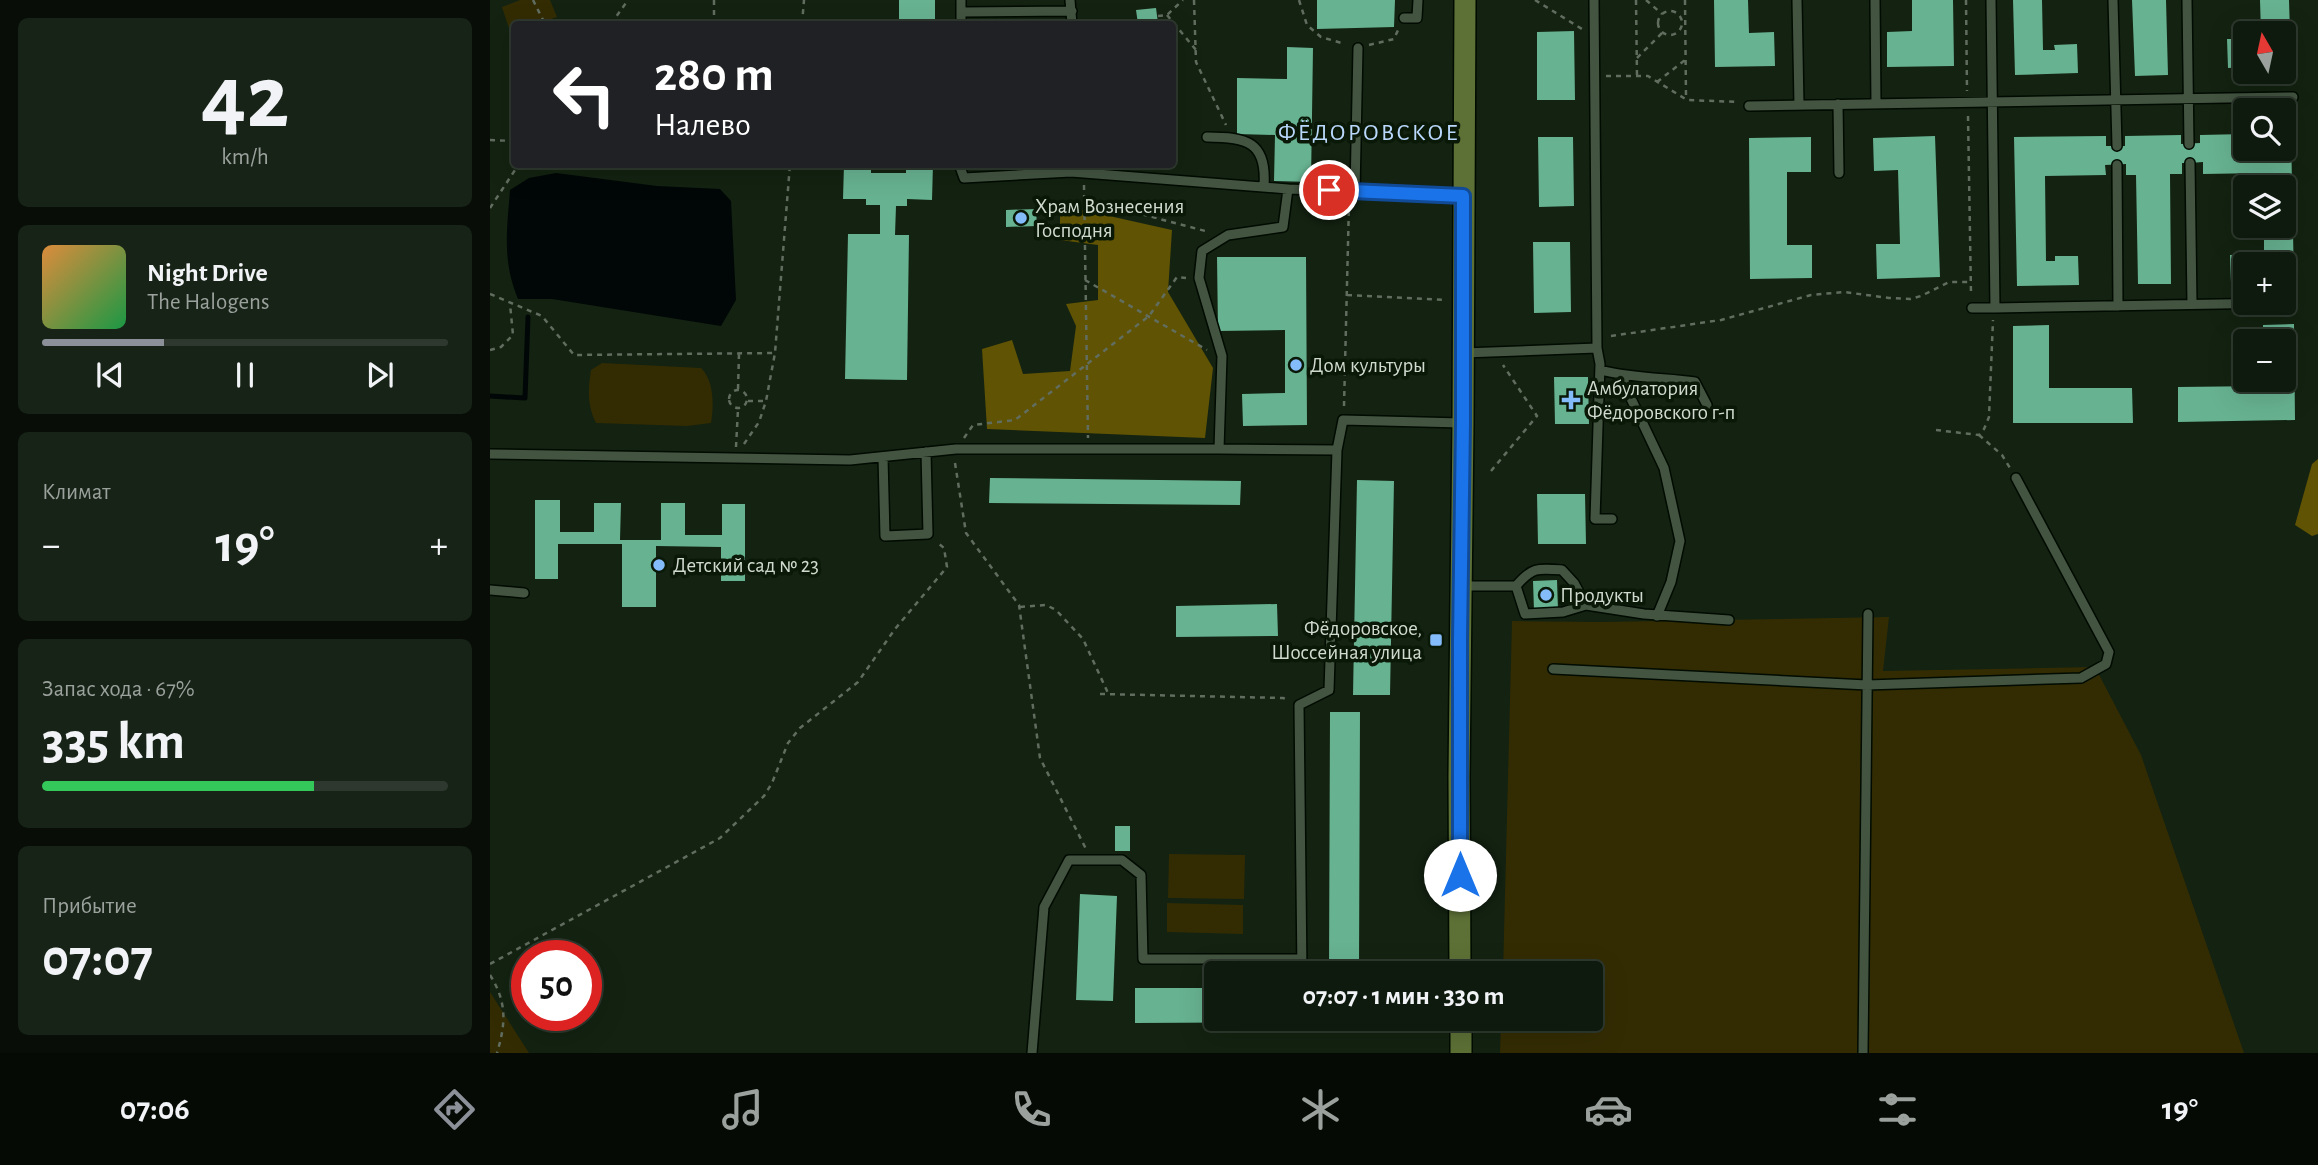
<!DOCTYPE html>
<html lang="ru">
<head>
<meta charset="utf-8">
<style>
	body { margin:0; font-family:"Alegreya Sans",sans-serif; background:#172316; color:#f1f3f6; height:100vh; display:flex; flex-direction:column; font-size:26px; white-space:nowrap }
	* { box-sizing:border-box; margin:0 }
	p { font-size:23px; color:#9ba19d }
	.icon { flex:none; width:38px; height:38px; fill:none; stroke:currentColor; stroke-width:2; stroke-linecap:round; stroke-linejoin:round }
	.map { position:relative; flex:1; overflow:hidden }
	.side { display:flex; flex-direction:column; gap:18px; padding:18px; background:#080e07; width:490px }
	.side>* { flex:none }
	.guide { position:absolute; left:21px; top:21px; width:665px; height:147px; border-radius:7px; box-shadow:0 7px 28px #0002,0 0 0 2px #2e382e; background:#202124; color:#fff; overflow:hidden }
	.needle { width:46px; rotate:351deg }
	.controls { position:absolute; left:1743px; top:21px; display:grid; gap:14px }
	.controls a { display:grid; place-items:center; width:63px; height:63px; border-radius:7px; background:#0e1a0d; box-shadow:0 7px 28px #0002,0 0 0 2px #2e382e; font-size:35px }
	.speed { position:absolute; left:21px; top:940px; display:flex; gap:14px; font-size:35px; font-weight:700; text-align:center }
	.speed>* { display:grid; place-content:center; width:91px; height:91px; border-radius:50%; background:#0e1a0d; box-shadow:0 7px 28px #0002,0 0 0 2px #2e382e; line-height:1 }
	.speed .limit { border:10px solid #d22; background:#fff; color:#111 }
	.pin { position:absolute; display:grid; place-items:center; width:60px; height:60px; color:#fff; margin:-30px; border:4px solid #fff; border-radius:50%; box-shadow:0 2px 7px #0007 }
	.me { position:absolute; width:77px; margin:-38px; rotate:0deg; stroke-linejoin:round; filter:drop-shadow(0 0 5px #0008) }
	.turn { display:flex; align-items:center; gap:24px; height:147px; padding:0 28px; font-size:32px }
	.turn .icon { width:91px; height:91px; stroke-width:2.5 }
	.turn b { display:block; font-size:49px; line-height:60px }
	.big { font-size:52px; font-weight:700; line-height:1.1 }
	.side .widget { flex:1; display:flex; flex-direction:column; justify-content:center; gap:10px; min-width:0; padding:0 24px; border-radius:10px; background:#172316 }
	.side .dial { align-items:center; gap:0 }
	.dial b { font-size:91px; line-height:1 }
	.song { display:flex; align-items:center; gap:21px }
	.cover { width:84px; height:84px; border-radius:10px; background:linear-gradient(135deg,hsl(30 70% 55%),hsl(140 70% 35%)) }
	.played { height:7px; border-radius:4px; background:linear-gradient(90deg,#8c9099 30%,#2e382e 30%) }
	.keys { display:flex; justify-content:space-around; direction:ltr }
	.heat { display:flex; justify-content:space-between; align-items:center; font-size:38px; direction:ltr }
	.charge { height:10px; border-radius:5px; background:linear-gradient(90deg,#34c759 67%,#2e382e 0) }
	.trip { position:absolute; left:714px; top:961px; width:399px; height:70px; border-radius:7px; background:#0e1a0d; box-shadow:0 7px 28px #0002,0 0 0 2px #2e382e; font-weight:700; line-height:70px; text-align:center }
	.tab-bar { display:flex; height:112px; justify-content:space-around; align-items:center; background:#060a05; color:#9ba19d }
	.tab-bar .icon { width:49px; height:49px }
	.tab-bar .on { color:#8c9099 }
	.tab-bar b { font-size:32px; color:#f1f3f6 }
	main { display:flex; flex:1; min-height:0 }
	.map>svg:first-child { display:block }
</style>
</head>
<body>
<main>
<section class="side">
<div class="widget dial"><b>42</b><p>km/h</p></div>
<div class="widget">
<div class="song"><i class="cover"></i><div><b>Night Drive</b><p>The Halogens</p></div></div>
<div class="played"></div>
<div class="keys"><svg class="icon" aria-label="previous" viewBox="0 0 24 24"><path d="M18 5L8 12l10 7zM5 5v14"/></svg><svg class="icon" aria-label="pause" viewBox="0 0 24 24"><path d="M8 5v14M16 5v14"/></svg><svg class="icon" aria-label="next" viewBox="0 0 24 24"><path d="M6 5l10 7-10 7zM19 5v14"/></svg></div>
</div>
<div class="widget"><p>Климат</p>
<div class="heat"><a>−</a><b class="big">19°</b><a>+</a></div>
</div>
<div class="widget"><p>Запас хода · 67%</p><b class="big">335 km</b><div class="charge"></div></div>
<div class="widget"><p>Прибытие</p><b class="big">07:07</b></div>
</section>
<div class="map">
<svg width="1828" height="1053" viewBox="0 0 1828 1053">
	<rect width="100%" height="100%" fill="#132211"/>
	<path fill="#332c03" d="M30 0H60L67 17 47 24H24V33L21 34 12 7Z
		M112 363 211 368C224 380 224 406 221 423L197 426 106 423C97 405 98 389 101 370Z
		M1399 617 1393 671 1605 667 1651 755 1754 1053H1010L1011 1019 1101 1018V973H1013L1022 621 1110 622Z
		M679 854 755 855 754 899 678 898Z
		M677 903 753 905V934L677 932Z
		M0 992 39 1053H0Z"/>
	<path fill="#605304" d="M570 205 682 230 678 292 723 368 715 438 497 429 492 349 522 340 533 374 580 371 586 326 576 304 608 300V245L570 240Z
		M1828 459V534L1822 536 1805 525 1822 464Z"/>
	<path fill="#010707" d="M66 173 167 186 230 189 241 201 246 300 231 326 62 299H28C12 260 17 231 20 190L39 178Z"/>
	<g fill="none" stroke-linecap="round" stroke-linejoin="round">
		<path stroke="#010707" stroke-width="5" d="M0 396 35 398 38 317"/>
	</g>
	<path fill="#67b291" d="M409 0H445V24H409Z
		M827 0H905L904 27 827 29Z
		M1224 0H1258L1259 33 1284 32 1285 66 1225 67Z
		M1422 0H1463L1464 66 1397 67V32L1422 31Z
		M1523 0H1552L1553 50H1565L1564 45 1587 44 1588 73 1525 75Z
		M1642 0H1676L1678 75 1645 76Z
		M1770 0H1799L1801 66H1794V33H1771Z
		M666 8 668 23 648 24 646 10Z
		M1084 31 1085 100H1047V32Z
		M1737 39H1755V67L1738 68Z
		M797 47 823 48 821 182 784 181 785 135 747 134V78L797 79Z
		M1794 133H1801L1804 282H1794V264H1755V282L1741 283 1740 255 1763 254V259H1774V226H1794V187H1773V173L1713 174V162L1700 163H1692V174H1680L1681 284H1648L1646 175H1636V164L1615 165 1616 175 1555 176 1556 261H1565V256H1588L1589 285 1527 286 1524 137 1616 136V146H1635V136L1691 135V144L1710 143V135L1755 134V149H1794Z
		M1445 136 1450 277 1387 279 1386 244H1410L1408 170 1384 171 1383 138Z
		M1048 137H1083L1084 206 1049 207Z
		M1321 137V172H1297V245H1322V278L1260 279 1259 138Z
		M354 164H381V173H416V164H443L442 200 417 199V206H406L405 235H419L417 380 355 379 358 234H390V205H376V199H353Z
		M546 209 547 226 516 227V210Z
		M1043 242H1080L1081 312 1044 313Z
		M727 257H816L817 425 753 426 752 394 795 393V330L728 331Z
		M1804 324 1805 420 1688 422V387L1774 386V380H1794V341H1773V325Z
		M1559 325V388H1642L1643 423H1523V326Z
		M1064 377H1098L1099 424H1065Z
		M500 478 751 481 750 505 499 503Z
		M867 480 904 481 900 695H863Z
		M1047 494H1095L1096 544H1048Z
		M45 500H70V532H104V503H131L130 540H171V503H195V535H232V504H255V581H231V547L166 546V607H132V544H68V579H45Z
		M1067 580 1068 610 1044 611 1043 581Z
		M787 604 788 636 686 637V606Z
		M840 712H870L869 973H839Z
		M625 826H640V851H625Z
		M590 894 627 896 623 1001 586 1000Z
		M645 988H726V1018H803V1022L645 1023Z"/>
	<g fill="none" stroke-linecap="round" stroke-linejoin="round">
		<g stroke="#010b01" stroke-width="12">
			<path id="lane" d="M471 0V24
				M580 0 582 24
				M1104 0 1107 348 1110 364 1105 519H1122
				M1307 0 1309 105
				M1385 0 1386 104
				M1501 0 1505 308 1787 303
				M1623 0 1627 146
				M1697 0 1699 144
				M471 12 582 11
				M914 18H927L928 0
				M1348 104 1349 173
				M1259 106 1803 97
				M717 137C757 137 777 142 774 186
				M1700 163 1702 304
				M469 164 474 178 581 172
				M581 164V172L798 189 973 196
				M1627 165 1628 306
				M798 189 793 227 738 235 712 251 709 278 732 356 729 449 847 450 853 420 972 423
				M865 191 868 48
				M1794 303 1802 302
				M1482 308H1505
				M973 353 1107 348
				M1110 370C1141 378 1174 378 1205 382L1217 405
				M1133 376 1136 388 1174 468 1190 541 1181 582 1167 616
				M0 454 360 460 466 449H729
				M393 457 395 536 438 534 436 452
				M972 586H1026L1035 614 1073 612 1096 605 1154 614 1239 620
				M1026 586C1042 567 1048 568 1072 570L1084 583 1096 605
				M0 590 34 593
				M1063 669 1377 685 1591 678 1616 664 1619 652 1526 478
				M812 973 809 705 839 690 847 450
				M542 1053 554 907 579 860H632L651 875 653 959H812
				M1373 1053 1378 614"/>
		</g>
		<g stroke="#010b01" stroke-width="24">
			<path id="secondary" d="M970 973 969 777 973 423 975 0
				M971 1018V1053"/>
		</g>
		<path stroke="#616d5f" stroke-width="2.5" stroke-dasharray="5 5" stroke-linecap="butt" d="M43 0 55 24
			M224 0V24
			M704 0 706 62 736 125
			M809 0 817 25 831 37 855 44
			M1045 0 1092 29
			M1146 0 1147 76
			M1156 0 1172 14
			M1195 0 1196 98
			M1476 0 1477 91
			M1168 23a12 12 0 1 1 24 0a12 12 0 1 1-24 0Z
			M677 15 706 50
			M668 16 677 15 693 0
			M121 24 138 0
			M312 24 314 0
			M879 45 904 39 909 28
			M1147 58 1172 33
			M1116 76H1158L1197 100 1249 102
			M1167 82 1195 60
			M1478 116 1481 294
			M0 140 24 141
			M594 185 598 438
			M594 199 719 232
			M0 208 29 164
			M595 280 717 350
			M0 294 52 316 84 355 285 353
			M857 295 955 300
			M1121 336 1231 320 1321 295 1354 292 1399 298 1420 299 1431 296 1459 282H1481
			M0 350 11 347 23 335 20 304
			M248 389 249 354
			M239 399a9 9 0 1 1 18 0a9 9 0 1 1-18 0Z
			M258 401H275
			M854 406 859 203
			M1446 430 1489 435 1494 429 1499 417 1503 320
			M1489 435 1512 455 1520 468
			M474 438 483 425 525 420 659 316 687 277 696 278
			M254 444 269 422 276 401 285 353 300 164
			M246 447 248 409
			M465 463 476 533 529 605 550 758 596 849
			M1001 471 1047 416 1013 365
			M530 607 556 605 566 610 593 639 618 693
			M610 694 793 698 799 700
			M0 964 230 838 274 796 282 783 298 743 310 728 368 682 405 629 457 567 454 548 448 543
			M0 975C17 1002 16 1023 7 1053"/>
		<use href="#lane" stroke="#435441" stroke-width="9"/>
		<use href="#secondary" stroke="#5d7136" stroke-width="21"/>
	</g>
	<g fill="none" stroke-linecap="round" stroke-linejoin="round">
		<g stroke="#114b97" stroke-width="18">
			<path id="route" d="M839 190 973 196V423L970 639V875"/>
		</g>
		<use href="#route" stroke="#1a73e8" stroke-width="12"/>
	</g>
	<g fill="#84bcfb" stroke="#0a1808" stroke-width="2.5">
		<circle cx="531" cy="218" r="7"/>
		<circle cx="806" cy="365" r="7"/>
		<path d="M1077.5 389.5h7v7h7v7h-7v7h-7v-7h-7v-7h7z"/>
		<circle cx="169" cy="565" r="7"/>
		<circle cx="1056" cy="595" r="7"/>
		<rect x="939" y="633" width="14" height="14" rx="3.5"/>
	</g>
	<g text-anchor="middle" stroke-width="7" stroke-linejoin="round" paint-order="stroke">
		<g font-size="21" fill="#d0dace" stroke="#0a1808" text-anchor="start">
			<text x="545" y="213">Храм Вознесения<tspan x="545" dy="24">Господня</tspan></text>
			<text x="820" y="372">Дом культуры</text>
			<text x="1097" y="395">Амбулатория<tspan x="1097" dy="24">Фёдоровского г-п</tspan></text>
			<text x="183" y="572">Детский сад № 23</text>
			<text x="1070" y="602">Продукты</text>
			<text x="932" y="635" text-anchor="end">Фёдоровское,<tspan x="932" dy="24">Шоссейная улица</tspan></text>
		</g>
		<g font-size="24" letter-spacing="2" fill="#b9d8fc" stroke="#0a1808">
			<text x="879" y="140">ФЁДОРОВСКОЕ</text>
		</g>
	</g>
</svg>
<div class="controls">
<a><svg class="needle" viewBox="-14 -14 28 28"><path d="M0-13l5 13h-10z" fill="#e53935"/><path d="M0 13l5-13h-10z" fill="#9ba19d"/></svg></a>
<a><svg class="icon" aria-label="search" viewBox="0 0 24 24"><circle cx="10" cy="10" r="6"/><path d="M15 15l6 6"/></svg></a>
<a><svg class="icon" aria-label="layers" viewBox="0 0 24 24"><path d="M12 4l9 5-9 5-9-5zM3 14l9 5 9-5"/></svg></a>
<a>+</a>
<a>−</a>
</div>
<div class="speed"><div class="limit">50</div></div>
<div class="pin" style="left:839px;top:190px;background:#d93025"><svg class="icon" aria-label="arrive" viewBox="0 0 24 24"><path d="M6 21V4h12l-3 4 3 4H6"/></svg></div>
<svg class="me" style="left:970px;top:875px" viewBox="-20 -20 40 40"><circle r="19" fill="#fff"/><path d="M0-13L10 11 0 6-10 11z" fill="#1a73e8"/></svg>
<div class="trip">07:07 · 1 мин · 330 m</div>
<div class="guide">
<div class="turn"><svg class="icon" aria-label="left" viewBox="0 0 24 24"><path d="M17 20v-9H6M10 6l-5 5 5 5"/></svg><div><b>280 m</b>Налево</div></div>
</div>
</div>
</main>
<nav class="tab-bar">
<b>07:06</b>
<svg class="icon on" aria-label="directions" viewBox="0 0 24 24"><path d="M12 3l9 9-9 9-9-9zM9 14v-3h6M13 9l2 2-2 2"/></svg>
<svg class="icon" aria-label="music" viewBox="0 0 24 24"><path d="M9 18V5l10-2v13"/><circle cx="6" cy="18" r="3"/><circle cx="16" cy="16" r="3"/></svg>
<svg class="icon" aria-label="phone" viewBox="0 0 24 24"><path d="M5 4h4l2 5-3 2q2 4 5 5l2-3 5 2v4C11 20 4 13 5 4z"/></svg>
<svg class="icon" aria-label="climate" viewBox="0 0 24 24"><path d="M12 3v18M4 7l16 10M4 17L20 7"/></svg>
<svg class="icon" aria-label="car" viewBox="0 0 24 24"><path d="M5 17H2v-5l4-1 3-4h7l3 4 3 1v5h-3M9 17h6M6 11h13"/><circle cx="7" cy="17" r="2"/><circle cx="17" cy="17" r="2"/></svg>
<svg class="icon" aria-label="filters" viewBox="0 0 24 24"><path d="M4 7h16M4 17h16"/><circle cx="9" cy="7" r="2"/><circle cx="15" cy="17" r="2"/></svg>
<b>19°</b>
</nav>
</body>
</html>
